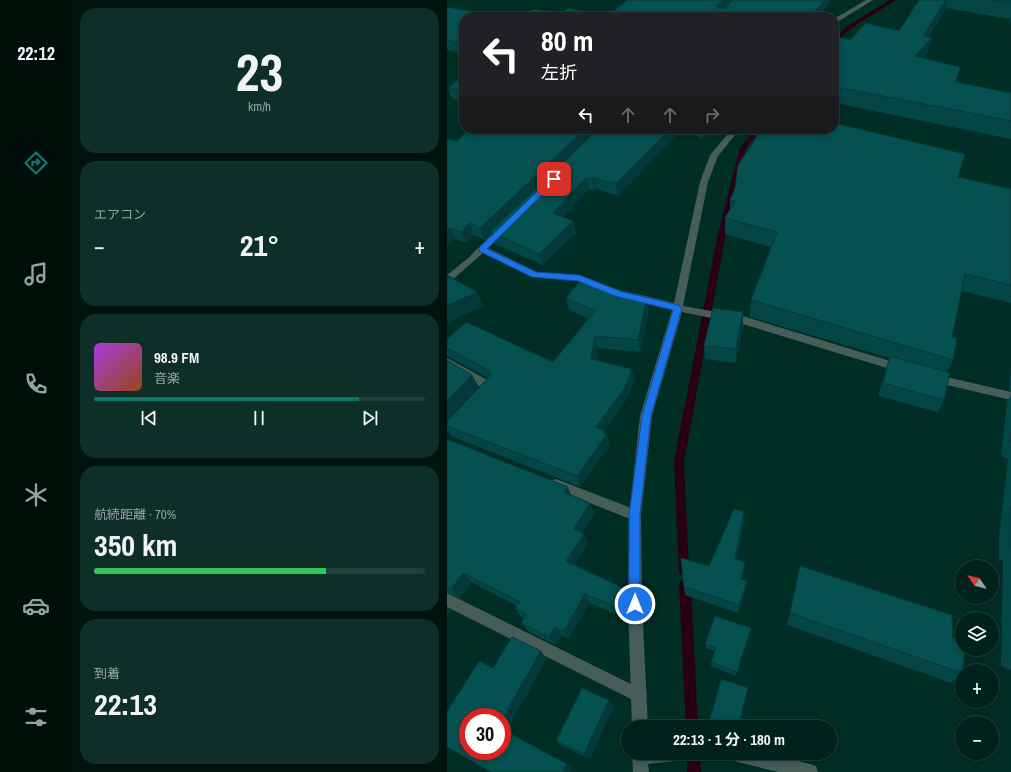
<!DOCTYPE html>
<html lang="ja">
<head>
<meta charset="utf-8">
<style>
	body { margin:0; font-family:"Archivo Narrow","Noto Sans JP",sans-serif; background:#0e2f28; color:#f1f3f6; height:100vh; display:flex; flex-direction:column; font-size:15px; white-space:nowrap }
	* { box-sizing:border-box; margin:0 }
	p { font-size:13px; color:#95a4a3 }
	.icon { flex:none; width:22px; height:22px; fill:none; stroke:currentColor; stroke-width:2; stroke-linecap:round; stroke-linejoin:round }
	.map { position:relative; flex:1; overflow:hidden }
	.side { display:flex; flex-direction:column; gap:8px; padding:8px; background:#00130f; width:375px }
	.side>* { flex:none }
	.banner { position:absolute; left:12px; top:12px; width:380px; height:122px; border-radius:16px; box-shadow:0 2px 6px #0003,0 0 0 1px #223f3a; background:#202124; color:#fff; overflow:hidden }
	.needle { width:26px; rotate:305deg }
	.controls { position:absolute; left:508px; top:560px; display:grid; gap:8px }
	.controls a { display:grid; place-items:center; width:44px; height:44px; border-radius:50%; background:#00221b; box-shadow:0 2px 6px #0003,0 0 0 1px #223f3a; font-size:20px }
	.speed { position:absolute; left:12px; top:708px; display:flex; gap:8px; font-size:20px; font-weight:700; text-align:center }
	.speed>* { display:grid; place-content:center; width:52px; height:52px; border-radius:50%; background:#00221b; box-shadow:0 2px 6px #0003,0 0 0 1px #223f3a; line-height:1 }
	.speed .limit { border:6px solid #d22; background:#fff; color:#111 }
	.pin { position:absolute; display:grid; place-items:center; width:34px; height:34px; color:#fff; margin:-17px; border-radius:8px; box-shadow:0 2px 6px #0006 }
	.me { position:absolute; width:44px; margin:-22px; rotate:0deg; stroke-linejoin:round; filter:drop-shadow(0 0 3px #0008) }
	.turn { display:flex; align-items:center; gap:14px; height:84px; padding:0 16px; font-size:18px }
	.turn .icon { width:52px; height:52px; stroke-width:2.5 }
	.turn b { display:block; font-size:28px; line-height:34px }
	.lanes { display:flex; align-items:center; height:38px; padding:0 16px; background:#0003; justify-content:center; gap:20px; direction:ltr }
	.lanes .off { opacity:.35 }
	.big { font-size:30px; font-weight:700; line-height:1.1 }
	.side .card { flex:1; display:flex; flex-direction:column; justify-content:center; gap:6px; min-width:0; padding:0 14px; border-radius:16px; background:#0e2f28 }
	.side .dial { align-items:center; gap:0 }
	.dial b { font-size:52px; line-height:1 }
	.song { display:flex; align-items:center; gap:12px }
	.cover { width:48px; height:48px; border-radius:6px; background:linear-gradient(135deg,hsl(280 70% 55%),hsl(20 70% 35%)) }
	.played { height:4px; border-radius:2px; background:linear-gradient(90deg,#0f766e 80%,#223f3a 80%) }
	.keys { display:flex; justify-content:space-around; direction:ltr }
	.heat { display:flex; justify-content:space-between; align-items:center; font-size:22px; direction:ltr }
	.charge { height:6px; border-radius:3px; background:linear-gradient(90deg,#34c759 70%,#223f3a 0) }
	.trip { position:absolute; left:174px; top:720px; width:216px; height:40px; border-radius:20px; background:#00221b; box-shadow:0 2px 6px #0003,0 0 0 1px #223f3a; font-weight:700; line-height:40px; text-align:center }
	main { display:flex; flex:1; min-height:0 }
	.tabs { display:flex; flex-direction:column; width:72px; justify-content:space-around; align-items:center; background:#000e0b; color:#95a4a3 }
	.tabs .icon { width:28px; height:28px }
	.tabs .current { color:#0f766e }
	.tabs b { font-size:18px; color:#f1f3f6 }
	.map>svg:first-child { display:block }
</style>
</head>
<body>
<main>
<nav class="tabs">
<b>22:12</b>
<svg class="icon current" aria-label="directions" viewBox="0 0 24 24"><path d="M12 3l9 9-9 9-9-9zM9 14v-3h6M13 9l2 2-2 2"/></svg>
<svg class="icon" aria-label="music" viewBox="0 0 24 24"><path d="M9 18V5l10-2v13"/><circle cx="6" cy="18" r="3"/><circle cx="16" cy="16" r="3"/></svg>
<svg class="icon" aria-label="phone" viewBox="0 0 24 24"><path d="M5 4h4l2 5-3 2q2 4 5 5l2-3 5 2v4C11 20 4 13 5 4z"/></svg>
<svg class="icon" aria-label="climate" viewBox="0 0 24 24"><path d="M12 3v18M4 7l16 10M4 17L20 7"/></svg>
<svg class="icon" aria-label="car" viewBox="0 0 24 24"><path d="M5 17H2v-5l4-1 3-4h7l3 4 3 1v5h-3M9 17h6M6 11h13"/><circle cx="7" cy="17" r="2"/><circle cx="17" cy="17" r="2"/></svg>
<svg class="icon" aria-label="filters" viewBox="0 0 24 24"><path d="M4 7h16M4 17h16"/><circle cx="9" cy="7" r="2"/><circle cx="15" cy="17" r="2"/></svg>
</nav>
<section class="side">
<div class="card dial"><b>23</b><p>km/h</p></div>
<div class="card"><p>エアコン</p>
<div class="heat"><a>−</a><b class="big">21°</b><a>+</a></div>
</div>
<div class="card">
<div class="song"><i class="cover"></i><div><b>98.9 FM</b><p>音楽</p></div></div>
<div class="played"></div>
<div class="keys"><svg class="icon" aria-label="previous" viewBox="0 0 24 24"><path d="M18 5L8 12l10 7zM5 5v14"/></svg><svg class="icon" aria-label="pause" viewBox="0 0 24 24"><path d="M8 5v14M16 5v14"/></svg><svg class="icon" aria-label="next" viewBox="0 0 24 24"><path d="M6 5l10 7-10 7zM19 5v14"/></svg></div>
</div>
<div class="card"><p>航続距離 · 70%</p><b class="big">350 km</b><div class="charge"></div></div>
<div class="card"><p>到着</p><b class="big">22:13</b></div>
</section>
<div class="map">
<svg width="564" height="772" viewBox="0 0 564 772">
	<rect width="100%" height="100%" fill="#002d24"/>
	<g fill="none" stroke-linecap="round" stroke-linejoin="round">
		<path fill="#290013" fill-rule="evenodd" d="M443 0H449L403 29 387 44V39L399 27Z
			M308 129H314L299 148 278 238 237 462 242 570 241 574 237 575 233 574 232 570 227 462 270 238 293 148Z
			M238 580 242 581 244 585 251 727H239L232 585 234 581Z
			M241 753H253L254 772H240Z"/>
		<path fill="#475d57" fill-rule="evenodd" d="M0 358 46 383 48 386C44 392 40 396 33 394L31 391 34 387 0 367Z
			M109 479 192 511 194 515 192 519 188 521 105 488 103 484 105 480Z
			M0 593 198 691 200 696 198 701 193 703 188 701 0 607Z"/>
		<path fill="#475d57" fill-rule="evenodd" d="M419 0H426L387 24V19Z
			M265 129H277L283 131 285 129H293L271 156 261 182 236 306 299 317 453 364 457 365 458 368 457 371 453 372 299 325 235 312 205 416 194 515 195 604 201 727H185L181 604 182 515 193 416 225 310 186 301 181 297 186 293 227 303 253 182 263 155 280 135Z
			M55 226 60 229 41 248 90 272 132 275 150 282 152 284 150 286 147 287 131 281 85 277 36 253 3 282 0 283V275L20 259 52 227Z
			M487 374 564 392V400L483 381 482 378 483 375Z
			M185 753H236L234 759 228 761 201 764 202 772H186Z
			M279 753H319L363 764 369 766 371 772H331L287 761 281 759Z"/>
	</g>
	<path fill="#044546" d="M472 0H564V22H562L563 19 499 8 481 38V54L477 58 509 82 564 93V139L388 103 387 36 403 40 452 31Z
		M0 7 17 17V54L0 50Z
		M17 75V102L5 99 1 88Z
		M235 129 171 196 150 189 147 191 142 189 116 217 126 221 129 233 96 265 47 244 44 234 38 240 27 235 19 243 8 239 0 247 10 141Z
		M242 129H263L255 140Z
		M511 177 564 189V303L515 291 505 337 506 360 500 372 497 400 491 412 431 396 442 358 303 317 304 300 324 247 278 234V218L283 209V200Z
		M119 298H200L202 311 193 352 151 348 149 360 185 369 188 380 180 399 158 431 163 445 133 487 4 436 0 430V426L41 378 0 356V339L106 362 142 319 122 310Z
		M296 312V326L289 363 258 359 257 346Z
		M564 364V391L562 390Z
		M564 395V670L554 666 556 560 552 559V536L561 459 554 456 560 401Z
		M0 439 143 503 147 514 135 533 137 534 141 544 127 565 180 598V619L142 603 122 639 114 635 108 645 81 631 74 623 77 618H75L68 609 70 606 24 582 13 598 0 593Z
		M297 512V522L289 559 298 570 295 579 299 589 291 613 238 595 237 587 262 566Z
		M353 566 506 637 515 671V674L504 683 340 625Z
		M304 628 303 632 289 676 264 666V662L268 651 259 648 258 644Z
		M300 691 292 727H265L262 726V723Z
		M167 706 143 759 115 746 109 741Z"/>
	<path fill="#043839" d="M276 0H286L270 17 269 6Z
		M378 0H385L372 17H364Z
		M499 0H501L499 8 473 51 485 38 481 54 465 72 468 56 476 36Z
		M390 87 388 103 387 109V102Z
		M138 129H152L43 232 44 234 38 240 33 228Z
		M223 129H235L171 196 169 184Z
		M255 129H263L255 140Z
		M139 178 142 189 109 224 106 213Z
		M147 178 150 189 147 191 145 179Z
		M126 221 129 233 96 265 92 254Z
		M23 223 27 235 19 243 14 232Z
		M3 228 8 239 0 247V231Z
		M30 292 36 306 0 323V306Z
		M200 298 202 311 193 352 191 340Z
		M296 312V326L289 363V349Z
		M148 336 151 348 147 370 144 359Z
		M185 369 188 380 180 399 152 438 149 427Z
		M25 375 32 387 0 421V401Z
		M158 431 159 436 160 434 163 445 133 487 130 476Z
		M121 487 125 498 117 492Z
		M143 503 147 514 131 539 127 529Z
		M297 512V522L288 568V559Z
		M137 534 141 544 124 571 119 561Z
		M298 562V570L293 587 294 579Z
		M16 573 24 582 13 598 4 589Z
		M300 581 299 589 291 613 292 605Z
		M176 588 180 598V619L177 610Z
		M138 594 142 603 122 639 117 631Z
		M0 607 4 611 0 617Z
		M108 627 114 635 108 645 102 637Z
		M304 628 303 632 289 676 290 672Z
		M94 651 100 659 59 732 55 730V719Z
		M301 688 292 727H291Z
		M162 700 167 706 143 759 137 754Z
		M120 764 125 768 124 772H116Z"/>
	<path fill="#055051" stroke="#043839" d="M180 0H276L269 6 271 8H278L286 0H378L364 17H77L87 9 114 14 121 8 159 16 162 15Z
		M472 0H499L476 36 485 38 468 56 513 67 509 82 564 93V121L390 87 387 102V36L403 40 419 23 452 31Z
		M545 0H564V3Z
		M0 7 57 17H17V44L0 40Z
		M17 75V91L1 88Z
		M387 123 518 154 511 177 564 189V285L518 274 505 337 510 338 506 360 304 300 330 232 278 218 288 201 283 200 288 188 291 165 315 129H387Z
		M22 129H138L33 228 23 223 14 232 3 228 0 231V139L10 141Z
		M151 129H223L169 184 147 178 145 179 139 178 106 213 126 221 92 254 43 232Z
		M0 275 30 292 0 306Z
		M135 278 200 298 191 340 148 336 144 359 185 369 178 388 149 427 158 431 156 433 160 434 130 476 0 426V421L44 375 41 370 0 348V339L19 322 106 362 148 311 119 298Z
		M266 308 296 312 289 349 257 346Z
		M443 356 503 373 497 400 436 383Z
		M0 360 25 375 0 401Z
		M564 432V442H563Z
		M0 439 121 487 117 492 143 503 127 529 137 534 119 561 176 588 177 610 138 594 117 631 108 627 102 637 74 623 79 614 68 609 73 602 16 573 4 589 0 587Z
		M564 506V548L563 547 562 523Z
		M287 509 297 512 288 559 298 562 294 579 300 581 292 605 237 587 234 558 262 566Z
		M353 566 505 615 506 637 515 639V649H518L515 673 343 613Z
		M268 616 304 628 290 672 264 662 269 648 258 644Z
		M65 637 94 651 55 719V717H21V751H55V729L120 764 116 772H44L0 747V710H1L32 661 46 668Z
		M274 679 301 688 291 727H273L262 723Z
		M135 688 162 700 137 754 109 741Z"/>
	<path fill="#1a73e8" stroke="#114b97" d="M107 177 110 179 109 181 40 249 89 272 132 275 173 291 231 305 235 308 204 416 193 515V604L192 609 188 610 184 609 182 604V515L195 416 226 310 168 296 131 281 85 277 32 251V248L104 178Z"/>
</svg>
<div class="controls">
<a><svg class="needle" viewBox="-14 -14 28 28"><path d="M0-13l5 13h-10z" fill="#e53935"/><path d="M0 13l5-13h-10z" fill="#95a4a3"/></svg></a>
<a><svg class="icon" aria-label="layers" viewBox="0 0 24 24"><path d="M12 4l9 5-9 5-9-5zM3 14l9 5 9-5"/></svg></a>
<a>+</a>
<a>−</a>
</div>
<div class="speed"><div class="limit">30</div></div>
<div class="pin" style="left:107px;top:179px;background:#d93025"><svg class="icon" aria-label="arrive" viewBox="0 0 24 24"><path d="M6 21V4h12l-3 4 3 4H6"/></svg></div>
<svg class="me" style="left:188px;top:604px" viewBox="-20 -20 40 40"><circle r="17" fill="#1a73e8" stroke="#fff" stroke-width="3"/><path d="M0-11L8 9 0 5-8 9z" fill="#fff"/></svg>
<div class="trip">22:13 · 1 分 · 180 m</div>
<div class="banner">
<div class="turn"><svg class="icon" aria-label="left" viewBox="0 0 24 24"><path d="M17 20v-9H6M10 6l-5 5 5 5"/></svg><div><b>80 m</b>左折</div></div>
<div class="lanes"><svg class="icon" aria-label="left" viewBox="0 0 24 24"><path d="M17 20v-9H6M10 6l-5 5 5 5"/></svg><svg class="icon off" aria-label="ahead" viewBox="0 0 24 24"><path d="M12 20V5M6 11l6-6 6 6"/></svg><svg class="icon off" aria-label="ahead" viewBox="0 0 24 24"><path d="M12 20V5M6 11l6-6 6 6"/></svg><svg class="icon off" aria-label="right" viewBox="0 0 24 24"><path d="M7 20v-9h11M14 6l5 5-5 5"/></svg></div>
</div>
</div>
</main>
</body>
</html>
